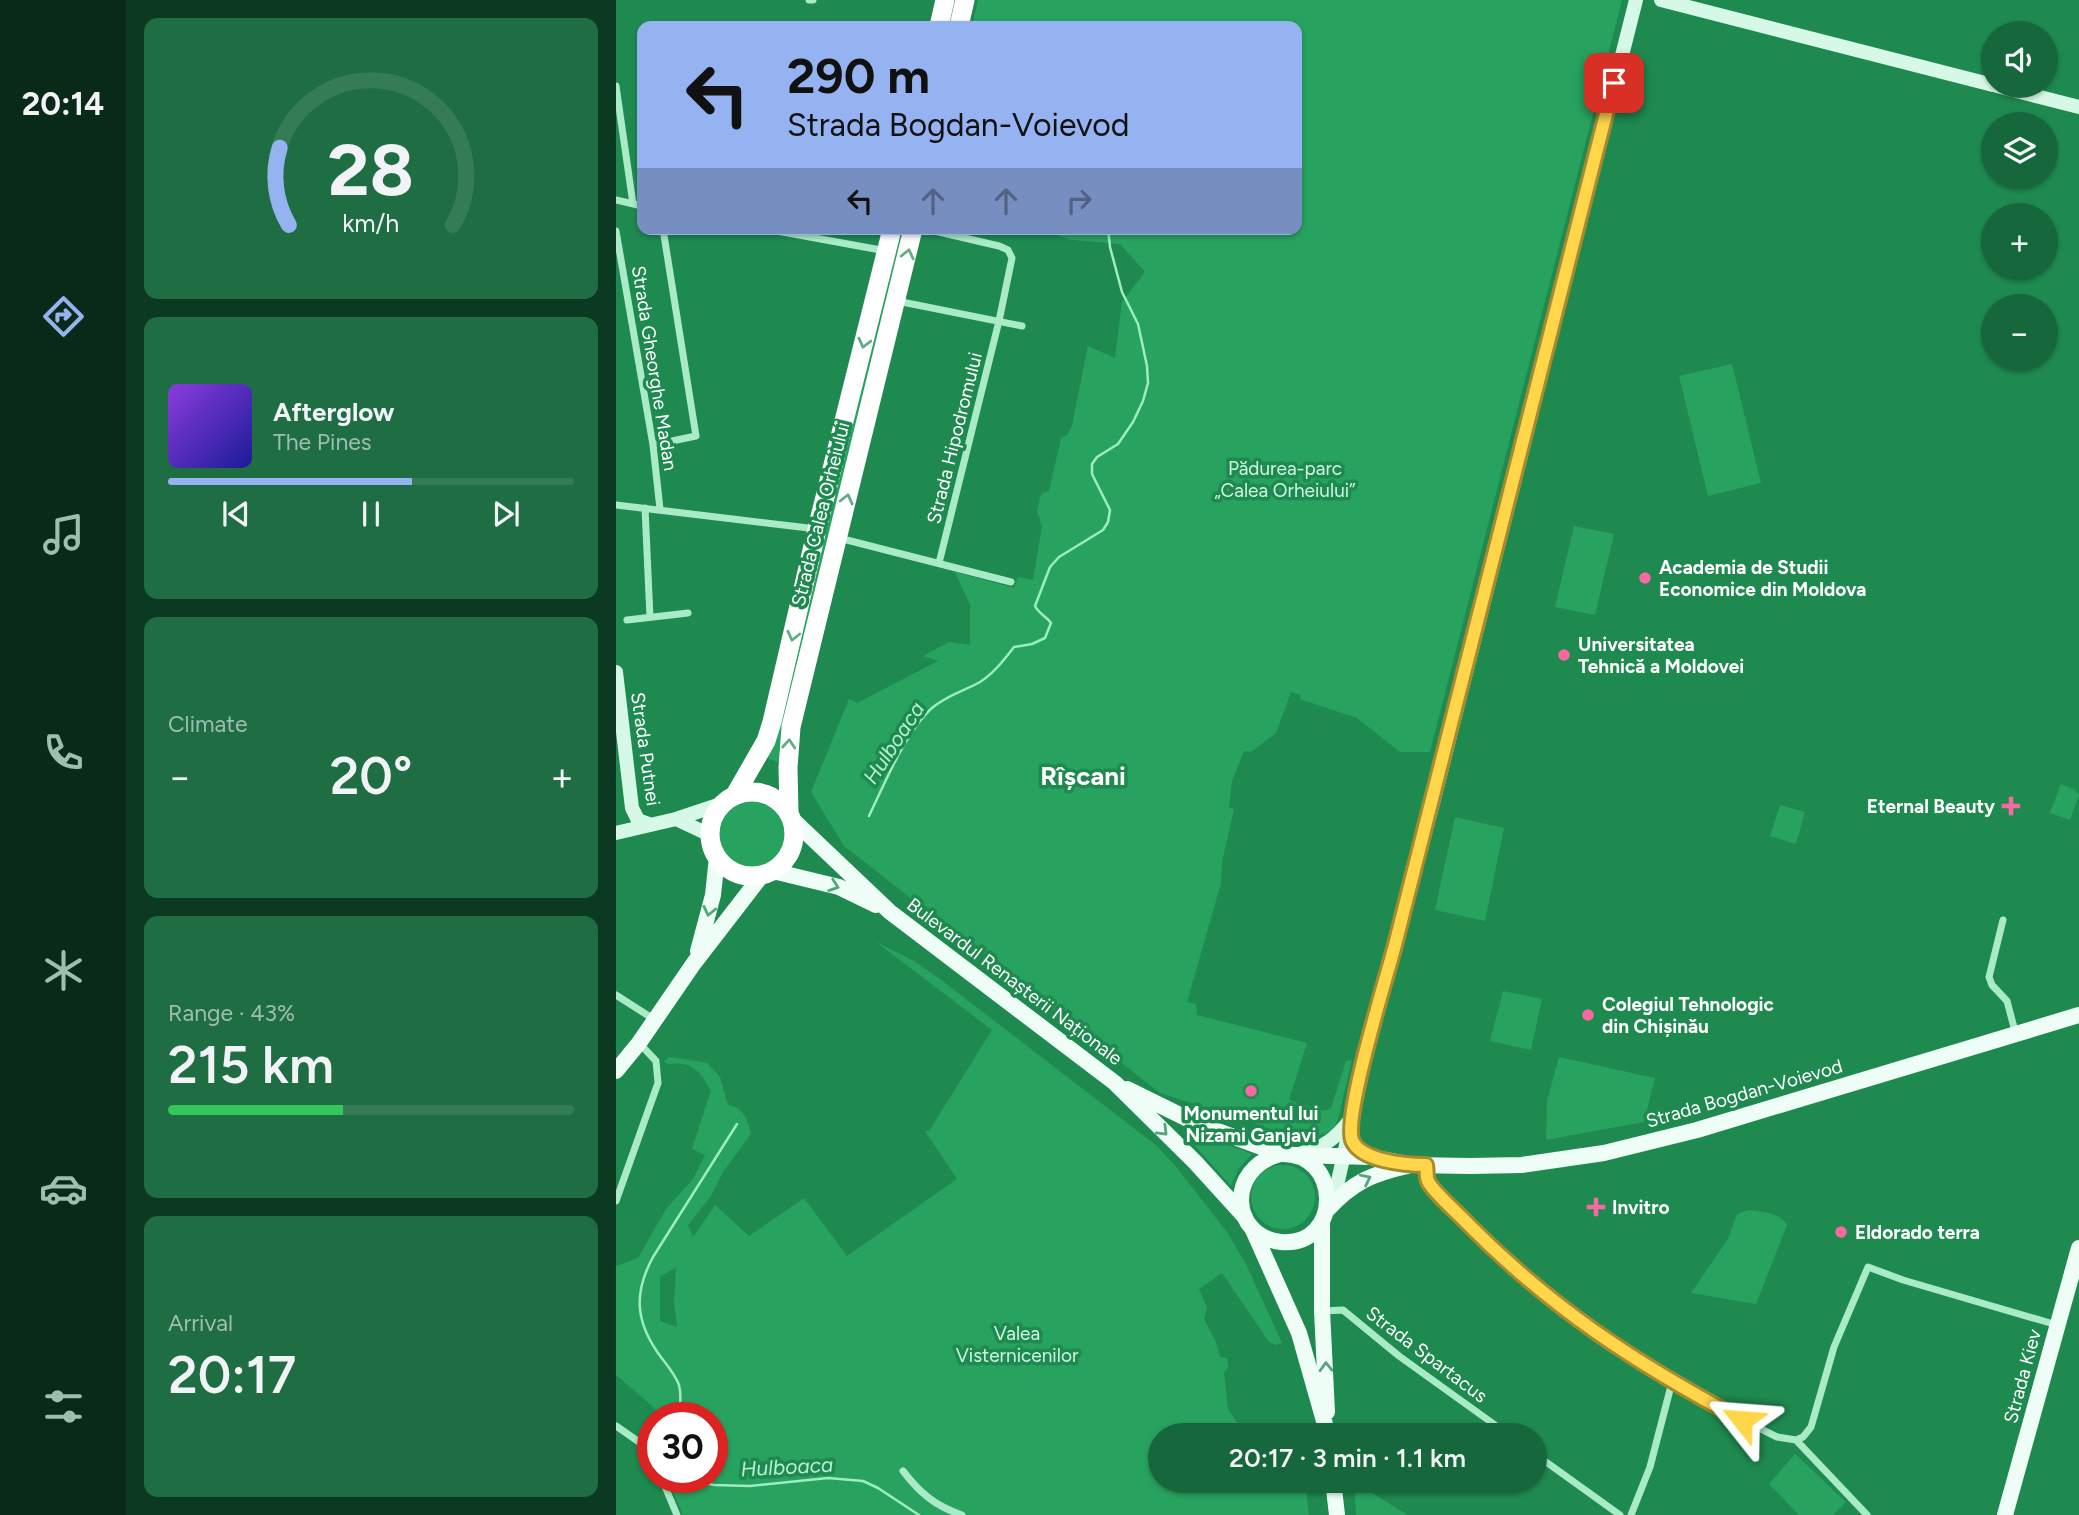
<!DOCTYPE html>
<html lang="en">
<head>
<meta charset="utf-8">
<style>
	body { margin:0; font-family:Figtree,sans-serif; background:#1f6e43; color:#f1f3f6; height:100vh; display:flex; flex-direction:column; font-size:26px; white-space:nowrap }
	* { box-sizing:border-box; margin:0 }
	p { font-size:23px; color:#9ebeaf }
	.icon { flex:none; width:38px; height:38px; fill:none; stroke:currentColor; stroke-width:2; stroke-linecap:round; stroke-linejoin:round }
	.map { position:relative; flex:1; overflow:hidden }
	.panel { display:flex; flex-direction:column; gap:18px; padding:18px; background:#0c3921; width:490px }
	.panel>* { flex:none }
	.guide { position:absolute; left:21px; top:21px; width:665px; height:214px; border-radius:14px; box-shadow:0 2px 5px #0004; background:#95b2f1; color:#111; overflow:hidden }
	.controls { position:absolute; left:1365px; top:21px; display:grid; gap:14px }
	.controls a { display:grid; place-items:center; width:77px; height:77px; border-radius:50%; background:#16683c; box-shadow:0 2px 5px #0004; font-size:35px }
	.speed { position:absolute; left:21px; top:1402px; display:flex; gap:14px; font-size:35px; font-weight:700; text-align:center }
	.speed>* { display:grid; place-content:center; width:91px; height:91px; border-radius:50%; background:#16683c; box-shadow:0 2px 5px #0004; line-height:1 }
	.speed .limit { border:10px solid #d22; background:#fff; color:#111 }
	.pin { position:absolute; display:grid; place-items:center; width:60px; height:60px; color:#fff; margin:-30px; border-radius:14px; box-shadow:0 4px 10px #0006 }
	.me { position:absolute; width:77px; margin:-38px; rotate:298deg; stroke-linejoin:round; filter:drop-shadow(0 0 5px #0008) }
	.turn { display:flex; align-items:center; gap:24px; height:147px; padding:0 35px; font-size:32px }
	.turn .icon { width:91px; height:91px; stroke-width:2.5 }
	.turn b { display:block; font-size:49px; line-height:60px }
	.lanes { display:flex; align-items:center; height:66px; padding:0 35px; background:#0003; justify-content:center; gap:35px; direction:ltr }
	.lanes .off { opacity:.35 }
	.big { font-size:52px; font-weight:600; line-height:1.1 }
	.panel .tile { flex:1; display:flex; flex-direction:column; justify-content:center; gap:10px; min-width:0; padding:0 24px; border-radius:14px; background:#1f6e43 }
	.panel .dial { align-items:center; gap:0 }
	.dial svg { height:182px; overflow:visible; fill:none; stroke:#357b56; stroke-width:7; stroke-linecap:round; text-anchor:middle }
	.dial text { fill:#f1f3f6; stroke:none }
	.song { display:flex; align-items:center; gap:21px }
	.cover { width:84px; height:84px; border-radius:10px; background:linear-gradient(135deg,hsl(270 70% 55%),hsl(240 70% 35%)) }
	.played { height:7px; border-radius:4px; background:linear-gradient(90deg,#95b2f1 60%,#357b56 60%) }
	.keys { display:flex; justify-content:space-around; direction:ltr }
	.heat { display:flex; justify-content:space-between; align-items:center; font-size:38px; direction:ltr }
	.charge { height:10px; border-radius:5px; background:linear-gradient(90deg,#34c759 43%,#357b56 0) }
	.trip { position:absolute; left:532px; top:1423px; width:399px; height:70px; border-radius:35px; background:#16683c; box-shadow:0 2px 5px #0004; font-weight:600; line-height:70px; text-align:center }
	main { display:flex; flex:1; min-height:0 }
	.tabs { display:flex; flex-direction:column; width:126px; justify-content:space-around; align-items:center; background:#092a18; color:#9ebeaf }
	.tabs .icon { width:49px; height:49px }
	.tabs .active { color:#95b2f1 }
	.tabs b { font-size:32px; color:#f1f3f6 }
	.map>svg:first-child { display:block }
</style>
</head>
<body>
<main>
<nav class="tabs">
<b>20:14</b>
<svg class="icon active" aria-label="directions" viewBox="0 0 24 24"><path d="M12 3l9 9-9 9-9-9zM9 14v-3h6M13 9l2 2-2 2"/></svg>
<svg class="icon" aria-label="music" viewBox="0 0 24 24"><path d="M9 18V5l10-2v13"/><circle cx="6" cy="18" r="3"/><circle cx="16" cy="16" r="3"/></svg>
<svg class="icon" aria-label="phone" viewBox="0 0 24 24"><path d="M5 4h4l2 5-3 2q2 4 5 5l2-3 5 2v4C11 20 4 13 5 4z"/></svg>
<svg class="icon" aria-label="climate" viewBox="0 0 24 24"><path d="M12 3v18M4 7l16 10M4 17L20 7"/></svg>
<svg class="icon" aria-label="car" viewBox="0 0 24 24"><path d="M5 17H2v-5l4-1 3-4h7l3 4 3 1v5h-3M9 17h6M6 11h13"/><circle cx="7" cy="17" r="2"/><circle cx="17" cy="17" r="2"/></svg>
<svg class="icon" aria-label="filters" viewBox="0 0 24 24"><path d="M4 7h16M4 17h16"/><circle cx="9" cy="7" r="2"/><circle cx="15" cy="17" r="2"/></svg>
</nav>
<section class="panel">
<div class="tile dial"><svg viewBox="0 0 100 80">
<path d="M14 69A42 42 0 1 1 86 69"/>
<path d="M14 69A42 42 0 0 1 10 35" stroke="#95b2f1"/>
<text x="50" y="56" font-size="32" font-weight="700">28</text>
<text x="50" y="72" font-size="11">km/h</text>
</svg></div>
<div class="tile">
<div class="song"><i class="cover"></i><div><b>Afterglow</b><p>The Pines</p></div></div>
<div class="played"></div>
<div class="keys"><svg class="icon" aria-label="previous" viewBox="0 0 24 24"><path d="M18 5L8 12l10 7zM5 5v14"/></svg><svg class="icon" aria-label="pause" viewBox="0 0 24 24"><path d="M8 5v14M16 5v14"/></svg><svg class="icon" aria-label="next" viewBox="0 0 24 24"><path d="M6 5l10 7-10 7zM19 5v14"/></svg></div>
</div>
<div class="tile"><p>Climate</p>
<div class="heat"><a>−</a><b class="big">20°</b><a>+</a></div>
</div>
<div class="tile"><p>Range · 43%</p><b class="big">215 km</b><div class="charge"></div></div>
<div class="tile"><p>Arrival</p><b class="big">20:17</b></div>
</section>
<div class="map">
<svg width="1463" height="1515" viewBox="0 0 1463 1515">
	<rect width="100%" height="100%" fill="#1e8a50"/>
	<path fill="#28a25f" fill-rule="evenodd" d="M362 0H1006L814 752H784L741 718 684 699 685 695 675 692 660 733 635 752 628 751 616 781 613 808 618 809 606 862 605 883 571 1002 580 1004 581 1015 691 1043 673 1100 708 1111 715 1108 730 1061 736 1060 722 1120 717 1129 710 1133 691 1138 667 1133 544 1093 228 846 195 792 233 699 241 703 322 661 307 656 333 642 354 645V605L339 572 398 588 402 577 417 580 426 526 421 511 425 494 433 491 445 438 451 435 456 426 472 346 499 358 506 302 529 272 504 244 456 240 421 229H681V26H356Z
		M282 236 287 238 164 763 150 758Z
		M1116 364 1145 483 1092 496 1063 376Z
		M958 526 998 534 979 615 939 607Z
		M1445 784 1459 790 1463 795 1454 820 1434 813Z
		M103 834a33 33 0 1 1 66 0a33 33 0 1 1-66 0Z
		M1164 805 1189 812 1180 844 1154 836Z
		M839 817 888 828 869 921 819 910Z
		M260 942 298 961 324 979 541 1146 561 1168 611 1232 630 1264 666 1343 660 1345 653 1342 606 1273 583 1289 591 1308 588 1319 600 1342 604 1357 611 1358 612 1368 608 1372 612 1409 622 1424 626 1435H544V1480L689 1481 693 1515H67L51 1477H96V1418L46 1417 35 1405 0 1375V1266L22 1258 50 1209 77 1179 89 1155 76 1149 95 1090C82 1070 78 1061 51 1064L48 1061 54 1057 91 1063 104 1077 112 1105C127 1107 132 1120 135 1134L107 1172 95 1196 72 1225 77 1237 99 1205 133 1236 188 1198 231 1256 341 1179 309 1131H313L376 1030ZM60 1268 58 1302 61 1327 44 1321V1276Z
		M887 991 926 999 915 1050 874 1041Z
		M943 1057 1039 1078 1028 1122 930 1140 931 1101Z
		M577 1132 636 1154 623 1168 615 1186 573 1139 572 1134Z
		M635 1197a32 32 0 1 1 64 0a32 32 0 1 1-64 0Z
		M1132 1210C1146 1212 1163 1212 1171 1225L1140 1304 1075 1293 1112 1239 1121 1214Z
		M1179 1454 1230 1502 1217 1515H1183L1153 1484Z
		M738 1481H754L756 1493 792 1515H740Z"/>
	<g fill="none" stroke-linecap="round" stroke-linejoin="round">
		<path stroke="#9dedc0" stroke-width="2.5" d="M253 816C268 785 290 731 316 708 331 695 348 691 364 682 378 673 388 660 398 647L416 644 429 638 435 623C430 616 423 614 419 606L434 567 443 557 487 530 492 522 494 510 476 474V464L481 457 502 444 517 422 527 401 532 383 531 366 522 324 506 292 494 247 492 229
			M63 1418C64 1407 66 1396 63 1385 59 1374 49 1363 42 1353 19 1320 18 1292 37 1257L121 1124
			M75 1477 83 1482 98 1485 134 1486 212 1478 247 1481 262 1488 303 1515"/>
		<path stroke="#a9ebc7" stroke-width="7" d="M193 0H197
			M0 86 17 204
			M0 200 26 206
			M150 229 270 251
			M310 229 383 246 392 250 396 258 383 321 323 563
			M0 231 37 445 44 509
			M281 301 406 326
			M37 445 80 436 47 229
			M0 505 201 529
			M29 508 34 617
			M223 538 395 582
			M11 620 72 613
			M1387 920 1373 977 1376 985 1391 1001 1400 1035
			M0 995 39 1020
			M811 1166C811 1171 811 1178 813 1182 819 1196 842 1214 853 1225 943 1315 1047 1382 1161 1437L1180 1440 1251 1515
			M0 1201 42 1083 40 1061 24 1044
			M707 1311 727 1310 783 1356 893 1435
			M0 1426 26 1444 37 1458
			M1180 1440 1187 1437 1195 1427 1218 1347 1252 1267 1287 1280 1441 1325
			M919 1454 1004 1515
			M287 1471C304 1493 319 1506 346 1515
			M45 1477 61 1515
			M1015 1515 1034 1467 1056 1382"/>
		<path stroke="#d5f9e6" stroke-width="14" d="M1045 0 1377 85
			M1381 86 1463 107
			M0 672 16 808 22 820 33 824
			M60 819 94 835
			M0 833 60 819 105 804
			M686 1153C708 1147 719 1139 734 1120
			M712 1209 722 1181 750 1055 818 799 1020 0"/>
		<path stroke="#eefef7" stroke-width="16" d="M176 819 274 912 499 1083 579 1162 629 1217
			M157 871 223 887 260 905
			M82 951 97 895 101 857
			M0 1071 23 1043 78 963 146 875
			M511 1089 580 1123 664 1154
			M664 1154C726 1151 727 1247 665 1242 615 1237 609 1169 664 1154Z
			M679 1155 755 1157 797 1165 854 1166 906 1165 988 1153 1081 1130 1463 1015
			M712 1209C737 1182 756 1174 791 1166
			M706 1222V1311L711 1412
			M637 1230 683 1333 712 1435
			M717 1480 721 1515
			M1389 1515 1463 1248"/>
		<path stroke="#fff" stroke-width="19" d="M323 26 329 0
			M343 26 349 0
			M94 834a42 42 0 1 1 84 0a42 42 0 1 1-84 0Z
			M119 795 150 741 156 722 201 529 276 229
			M173 812 172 768 175 727 297 229"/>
	</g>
	<defs><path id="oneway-chevron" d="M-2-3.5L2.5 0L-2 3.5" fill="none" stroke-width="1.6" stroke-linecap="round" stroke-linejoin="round" transform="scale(1.75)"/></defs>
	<g stroke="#62ad84">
		<use href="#oneway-chevron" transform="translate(292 254) rotate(-77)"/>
		<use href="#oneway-chevron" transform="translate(248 343) rotate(104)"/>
		<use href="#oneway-chevron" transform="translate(231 499) rotate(-76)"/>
		<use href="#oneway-chevron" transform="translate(177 636) rotate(103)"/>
		<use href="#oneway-chevron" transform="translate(173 744) rotate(-85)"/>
	</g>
	<g stroke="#52a77a">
		<use href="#oneway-chevron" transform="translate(218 886) rotate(19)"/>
		<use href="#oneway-chevron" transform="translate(93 911) rotate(103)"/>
		<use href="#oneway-chevron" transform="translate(547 1131) rotate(45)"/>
		<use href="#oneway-chevron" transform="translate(750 1179) rotate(-26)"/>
		<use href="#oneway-chevron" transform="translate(710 1367) rotate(-92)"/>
	</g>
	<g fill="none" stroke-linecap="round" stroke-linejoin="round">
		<g stroke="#a68a30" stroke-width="18">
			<path id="route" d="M998 83C924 370 854 658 779 945 770 979 728 1114 736 1140 744 1161 790 1165 810 1165 811 1169 810 1177 812 1181 816 1191 844 1215 852 1224 936 1309 1021 1364 1126 1420"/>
		</g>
		<use href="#route" stroke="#ffd54a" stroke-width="12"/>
	</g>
	<g fill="#fa68a1" stroke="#1e8a50" stroke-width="2.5">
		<circle cx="1029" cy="578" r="7"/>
		<circle cx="948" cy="655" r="7"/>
		<path d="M1391.5 795.5h7v7h7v7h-7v7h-7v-7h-7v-7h7z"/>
		<circle cx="972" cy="1015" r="7"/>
		<circle cx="635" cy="1091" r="7"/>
		<path d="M976.5 1196.5h7v7h7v7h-7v7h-7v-7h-7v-7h7z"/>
		<circle cx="1225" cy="1232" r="7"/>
	</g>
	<g text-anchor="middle" stroke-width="7" stroke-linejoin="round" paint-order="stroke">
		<g font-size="19" fill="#fff" stroke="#1e8a50">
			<text transform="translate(39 368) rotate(81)" y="7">Strada Gheorghe Madan</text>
			<text transform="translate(338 438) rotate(-76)" y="7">Strada Hipodromului</text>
			<text transform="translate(204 514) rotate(-76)" y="7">Strada Calea Orheiului</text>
			<text transform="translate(30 749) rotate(82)" y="7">Strada Putnei</text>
			<text transform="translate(399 981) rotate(37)" y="7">Bulevardul Renașterii Naționale</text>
			<text transform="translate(1128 1093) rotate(-16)" y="7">Strada Bogdan-Voievod</text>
			<text transform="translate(811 1354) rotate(37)" y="7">Strada Spartacus</text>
			<text transform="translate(1406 1376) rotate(-75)" y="7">Strada Kiev</text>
		</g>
		<g font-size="19" fill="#cef8e1" stroke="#1e8a50">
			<text x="669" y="475">Pădurea-parc<tspan x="669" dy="22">„Calea Orheiului”</tspan></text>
			<text x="401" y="1340">Valea<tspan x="401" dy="22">Visternicenilor</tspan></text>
		</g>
		<g font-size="19" font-weight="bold" fill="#fff" stroke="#1e8a50" text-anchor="start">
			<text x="1043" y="574">Academia de Studii<tspan x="1043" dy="22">Economice din Moldova</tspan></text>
			<text x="962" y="651">Universitatea<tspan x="962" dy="22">Tehnică a Moldovei</tspan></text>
			<text x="1379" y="813" text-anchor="end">Eternal Beauty</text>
			<text x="986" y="1011">Colegiul Tehnologic<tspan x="986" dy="22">din Chișinău</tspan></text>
			<text x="635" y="1120" text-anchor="middle">Monumentul lui<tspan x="635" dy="22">Nizami Ganjavi</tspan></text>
			<text x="996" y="1214">Invitro</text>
			<text x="1239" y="1239">Eldorado terra</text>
		</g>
		<g font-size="21" font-style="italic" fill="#b5f3d0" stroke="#1e8a50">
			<text transform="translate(278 743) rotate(-57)" y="7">Hulboaca</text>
			<text transform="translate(171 1467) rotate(-3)" y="7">Hulboaca</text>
		</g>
		<g font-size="26" font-weight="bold" fill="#fff" stroke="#1e8a50">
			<text x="467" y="785">Rîșcani</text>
		</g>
	</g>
</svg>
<div class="controls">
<a><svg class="icon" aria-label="sound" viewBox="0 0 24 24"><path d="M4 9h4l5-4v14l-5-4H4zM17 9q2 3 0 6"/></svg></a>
<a><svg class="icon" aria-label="layers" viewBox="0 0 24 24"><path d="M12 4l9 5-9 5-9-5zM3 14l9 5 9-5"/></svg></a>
<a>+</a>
<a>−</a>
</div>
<div class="speed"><div class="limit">30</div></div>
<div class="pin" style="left:998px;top:83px;background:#d93025"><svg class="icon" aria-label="arrive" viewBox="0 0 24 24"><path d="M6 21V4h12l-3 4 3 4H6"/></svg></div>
<svg class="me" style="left:1126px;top:1420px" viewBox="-20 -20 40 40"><path d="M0-17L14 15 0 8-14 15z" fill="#ffd54a" stroke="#fff" stroke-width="4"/></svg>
<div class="trip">20:17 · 3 min · 1.1 km</div>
<div class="guide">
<div class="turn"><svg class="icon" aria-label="left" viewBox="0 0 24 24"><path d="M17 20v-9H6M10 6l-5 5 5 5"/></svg><div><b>290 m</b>Strada Bogdan-Voievod</div></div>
<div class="lanes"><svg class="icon" aria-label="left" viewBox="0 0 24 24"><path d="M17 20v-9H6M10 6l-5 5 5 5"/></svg><svg class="icon off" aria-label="ahead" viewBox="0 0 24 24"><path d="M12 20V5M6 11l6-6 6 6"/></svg><svg class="icon off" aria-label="ahead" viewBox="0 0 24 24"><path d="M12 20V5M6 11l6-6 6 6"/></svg><svg class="icon off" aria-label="right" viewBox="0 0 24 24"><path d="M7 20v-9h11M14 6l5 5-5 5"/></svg></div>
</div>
</div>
</main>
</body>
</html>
